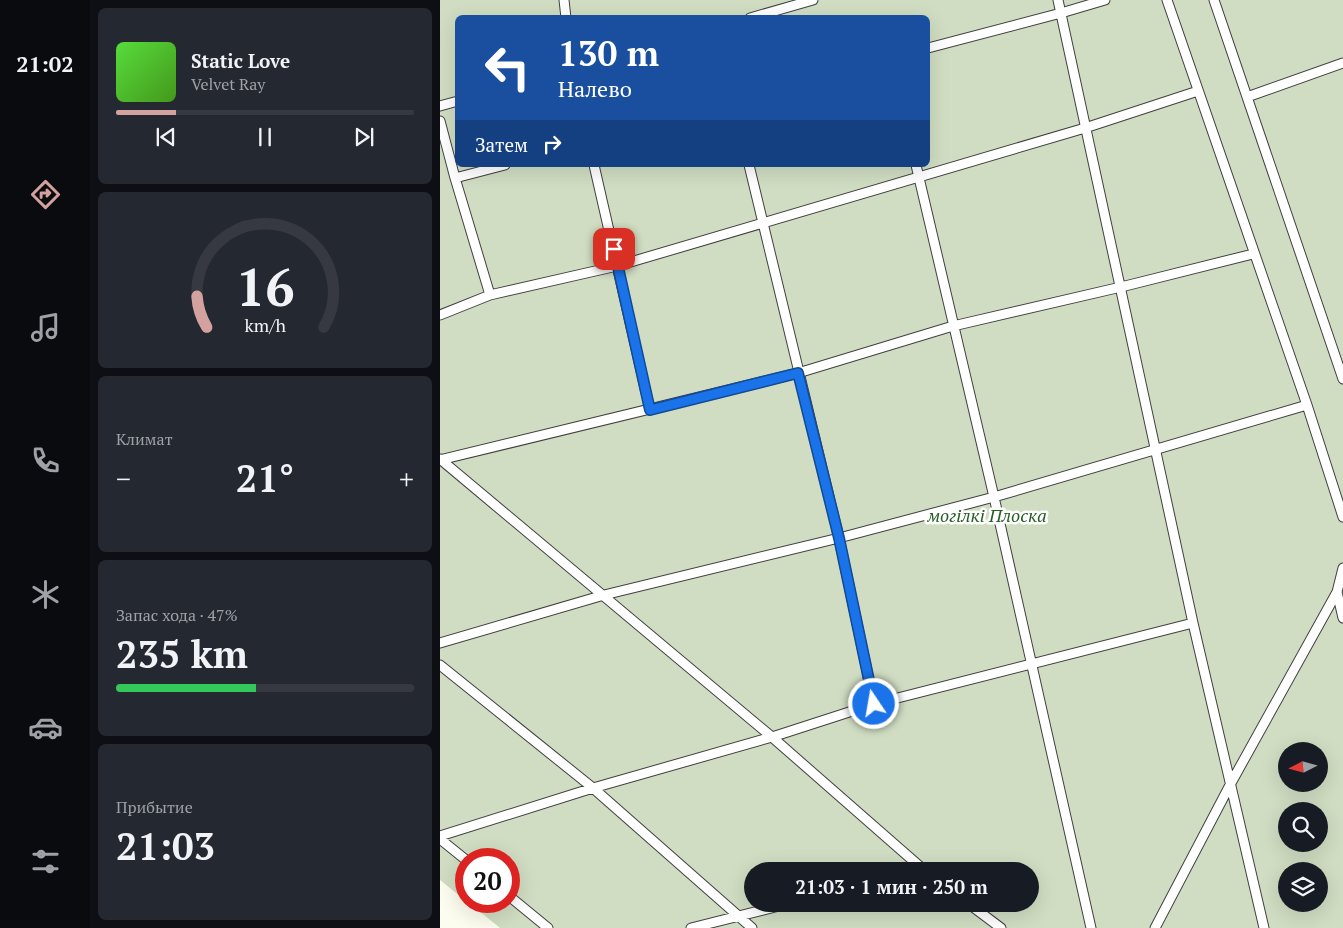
<!DOCTYPE html>
<html lang="ru">
<head>
<meta charset="utf-8">
<style>
	body { margin:0; font-family:"PT Serif",serif; background:#242831; color:#f1f3f6; height:100vh; display:flex; flex-direction:column; font-size:19px; white-space:nowrap }
	* { box-sizing:border-box; margin:0 }
	p { font-size:16px; color:#9ea1a6 }
	.icon { flex:none; width:28px; height:28px; fill:none; stroke:currentColor; stroke-width:2; stroke-linecap:round; stroke-linejoin:round }
	.map { position:relative; flex:1; overflow:hidden }
	.side { display:flex; flex-direction:column; gap:8px; padding:8px; background:#0d0f14; width:350px }
	.side>* { flex:none }
	.guide { position:absolute; left:15px; top:15px; width:475px; height:152px; border-radius:8px; box-shadow:0 5px 20px #0002; background:#1a4fa0; color:#fff; overflow:hidden }
	.needle { width:32px; rotate:264deg }
	.tools { position:absolute; left:838px; top:742px; display:grid; gap:10px }
	.tools a { display:grid; place-items:center; width:50px; height:50px; border-radius:50%; background:#171b24; box-shadow:0 5px 20px #0002; font-size:25px }
	.speed { position:absolute; left:15px; top:848px; display:flex; gap:10px; font-size:25px; font-weight:700; text-align:center }
	.speed>* { display:grid; place-content:center; width:65px; height:65px; border-radius:50%; background:#171b24; box-shadow:0 5px 20px #0002; line-height:1 }
	.speed .limit { border:8px solid #d22; background:#fff; color:#111 }
	.pin { position:absolute; display:grid; place-items:center; width:42px; height:42px; color:#fff; margin:-21px; border-radius:10px; box-shadow:0 2px 8px #0006 }
	.me { position:absolute; width:55px; margin:-28px; rotate:348deg; stroke-linejoin:round; filter:drop-shadow(0 0 4px #0008) }
	.turn { display:flex; align-items:center; gap:18px; height:105px; padding:0 20px; font-size:22px }
	.turn .icon { width:65px; height:65px; stroke-width:2.5 }
	.turn b { display:block; font-size:35px; line-height:42px }
	.then { display:flex; align-items:center; height:48px; padding:0 20px; background:#0003; gap:10px; font-size:19px }
	.big { font-size:38px; font-weight:700; line-height:1.1 }
	.side .card { flex:1; display:flex; flex-direction:column; justify-content:center; gap:8px; min-width:0; padding:0 18px; border-radius:8px; background:#242831 }
	.side .dial { align-items:center; gap:0 }
	.dial svg { height:130px; overflow:visible; fill:none; stroke:#363941; stroke-width:7; stroke-linecap:round; text-anchor:middle }
	.dial text { fill:#f1f3f6; stroke:none }
	.song { display:flex; align-items:center; gap:15px }
	.cover { width:60px; height:60px; border-radius:8px; background:linear-gradient(135deg,hsl(110 70% 55%),hsl(100 70% 35%)) }
	.played { height:5px; border-radius:2px; background:linear-gradient(90deg,#d3a29e 20%,#363941 20%) }
	.keys { display:flex; justify-content:space-around; direction:ltr }
	.heat { display:flex; justify-content:space-between; align-items:center; font-size:28px; direction:ltr }
	.charge { height:8px; border-radius:4px; background:linear-gradient(90deg,#34c759 47%,#363941 0) }
	.trip { position:absolute; left:304px; top:862px; width:295px; height:50px; border-radius:25px; background:#171b24; box-shadow:0 5px 20px #0002; font-weight:700; line-height:50px; text-align:center }
	main { display:flex; flex:1; min-height:0 }
	.dock { display:flex; flex-direction:column; width:90px; justify-content:space-around; align-items:center; background:#090b0e; color:#9ea1a6 }
	.dock .icon { width:35px; height:35px }
	.dock .selected { color:#d3a29e }
	.dock b { font-size:22px; color:#f1f3f6 }
	.map>svg:first-child { display:block }
</style>
</head>
<body>
<main>
<nav class="dock">
<b>21:02</b>
<svg class="icon selected" aria-label="directions" viewBox="0 0 24 24"><path d="M12 3l9 9-9 9-9-9zM9 14v-3h6M13 9l2 2-2 2"/></svg>
<svg class="icon" aria-label="music" viewBox="0 0 24 24"><path d="M9 18V5l10-2v13"/><circle cx="6" cy="18" r="3"/><circle cx="16" cy="16" r="3"/></svg>
<svg class="icon" aria-label="phone" viewBox="0 0 24 24"><path d="M5 4h4l2 5-3 2q2 4 5 5l2-3 5 2v4C11 20 4 13 5 4z"/></svg>
<svg class="icon" aria-label="climate" viewBox="0 0 24 24"><path d="M12 3v18M4 7l16 10M4 17L20 7"/></svg>
<svg class="icon" aria-label="car" viewBox="0 0 24 24"><path d="M5 17H2v-5l4-1 3-4h7l3 4 3 1v5h-3M9 17h6M6 11h13"/><circle cx="7" cy="17" r="2"/><circle cx="17" cy="17" r="2"/></svg>
<svg class="icon" aria-label="filters" viewBox="0 0 24 24"><path d="M4 7h16M4 17h16"/><circle cx="9" cy="7" r="2"/><circle cx="15" cy="17" r="2"/></svg>
</nav>
<section class="side">
<div class="card">
<div class="song"><i class="cover"></i><div><b>Static Love</b><p>Velvet Ray</p></div></div>
<div class="played"></div>
<div class="keys"><svg class="icon" aria-label="previous" viewBox="0 0 24 24"><path d="M18 5L8 12l10 7zM5 5v14"/></svg><svg class="icon" aria-label="pause" viewBox="0 0 24 24"><path d="M8 5v14M16 5v14"/></svg><svg class="icon" aria-label="next" viewBox="0 0 24 24"><path d="M6 5l10 7-10 7zM19 5v14"/></svg></div>
</div>
<div class="card dial"><svg viewBox="0 0 100 80">
<path d="M14 69A42 42 0 1 1 86 69"/>
<path d="M14 69A42 42 0 0 1 8 50" stroke="#d3a29e"/>
<text x="50" y="56" font-size="32" font-weight="700">16</text>
<text x="50" y="72" font-size="11">km/h</text>
</svg></div>
<div class="card"><p>Климат</p>
<div class="heat"><a>−</a><b class="big">21°</b><a>+</a></div>
</div>
<div class="card"><p>Запас хода · 47%</p><b class="big">235 km</b><div class="charge"></div></div>
<div class="card"><p>Прибытие</p><b class="big">21:03</b></div>
</section>
<div class="map">
<svg width="903" height="928" viewBox="0 0 903 928">
	<rect width="100%" height="100%" fill="#fdfdef"/>
	<path fill="#d0ddc2" fill-rule="evenodd" d="M0 0H903V928H60L27 901H69V859H26V901L0 880ZM18 18H488V165H18ZM846 751H879V784H846ZM846 811H879V844H846ZM312 871H590V904H312ZM846 871H879V904H846Z"/>
	<g fill="none" stroke-linecap="round" stroke-linejoin="round">
		<g stroke="#404040" stroke-width="11">
			<path id="lane" d="M124 0 126 18
				M618 0 753 623 824 928
				M727 0 867 405 903 517
				M774 0 903 379
				M310 18 373 0
				M488 48 621 13 665 0
				M807 97 903 63
				M0 106 18 101
				M0 121 15 178 50 295
				M154 165 210 410
				M309 165 399 538 434 704
				M476 165 554 497 651 928
				M15 178 65 165
				M0 315 50 295 177 266 645 128 758 91
				M0 459 332 737 485 871
				M0 460 358 373 513 326 681 287 813 254
				M897 592 903 618
				M0 643 164 595 399 538 554 497 867 405
				M0 665 153 788 312 928
				M0 836 153 788 332 737 434 704 753 623
				M0 839 26 860
				M69 896 108 928
				M529 904 561 928
				M251 928 347 904
				M715 928 791 783 897 592 903 568"/>
		</g>
		<use href="#lane" stroke="#fff" stroke-width="9"/>
	</g>
	<g fill="none" stroke-linecap="round" stroke-linejoin="round">
		<g stroke="#114b97" stroke-width="12">
			<path id="route" d="M174 249 210 410 358 373 399 538 434 704"/>
		</g>
		<use href="#route" stroke="#1a73e8" stroke-width="9"/>
	</g>
	<g text-anchor="middle" stroke-width="5" stroke-linejoin="round" paint-order="stroke">
		<g font-size="18" font-style="italic" fill="#275e24" stroke="#fff">
			<text x="547" y="522">могілкі Плоска</text>
		</g>
	</g>
</svg>
<div class="tools">
<a><svg class="needle" viewBox="-14 -14 28 28"><path d="M0-13l5 13h-10z" fill="#e53935"/><path d="M0 13l5-13h-10z" fill="#9ea1a6"/></svg></a>
<a><svg class="icon" aria-label="search" viewBox="0 0 24 24"><circle cx="10" cy="10" r="6"/><path d="M15 15l6 6"/></svg></a>
<a><svg class="icon" aria-label="layers" viewBox="0 0 24 24"><path d="M12 4l9 5-9 5-9-5zM3 14l9 5 9-5"/></svg></a>
</div>
<div class="speed"><div class="limit">20</div></div>
<div class="pin" style="left:174px;top:249px;background:#d93025"><svg class="icon" aria-label="arrive" viewBox="0 0 24 24"><path d="M6 21V4h12l-3 4 3 4H6"/></svg></div>
<svg class="me" style="left:434px;top:704px" viewBox="-20 -20 40 40"><circle r="17" fill="#1a73e8" stroke="#fff" stroke-width="3"/><path d="M0-11L8 9 0 5-8 9z" fill="#fff"/></svg>
<div class="trip">21:03 · 1 мин · 250 m</div>
<div class="guide">
<div class="turn"><svg class="icon" aria-label="left" viewBox="0 0 24 24"><path d="M17 20v-9H6M10 6l-5 5 5 5"/></svg><div><b>130 m</b>Налево</div></div>
<div class="then">Затем<svg class="icon" aria-label="right" viewBox="0 0 24 24"><path d="M7 20v-9h11M14 6l5 5-5 5"/></svg></div>
</div>
</div>
</main>
</body>
</html>
